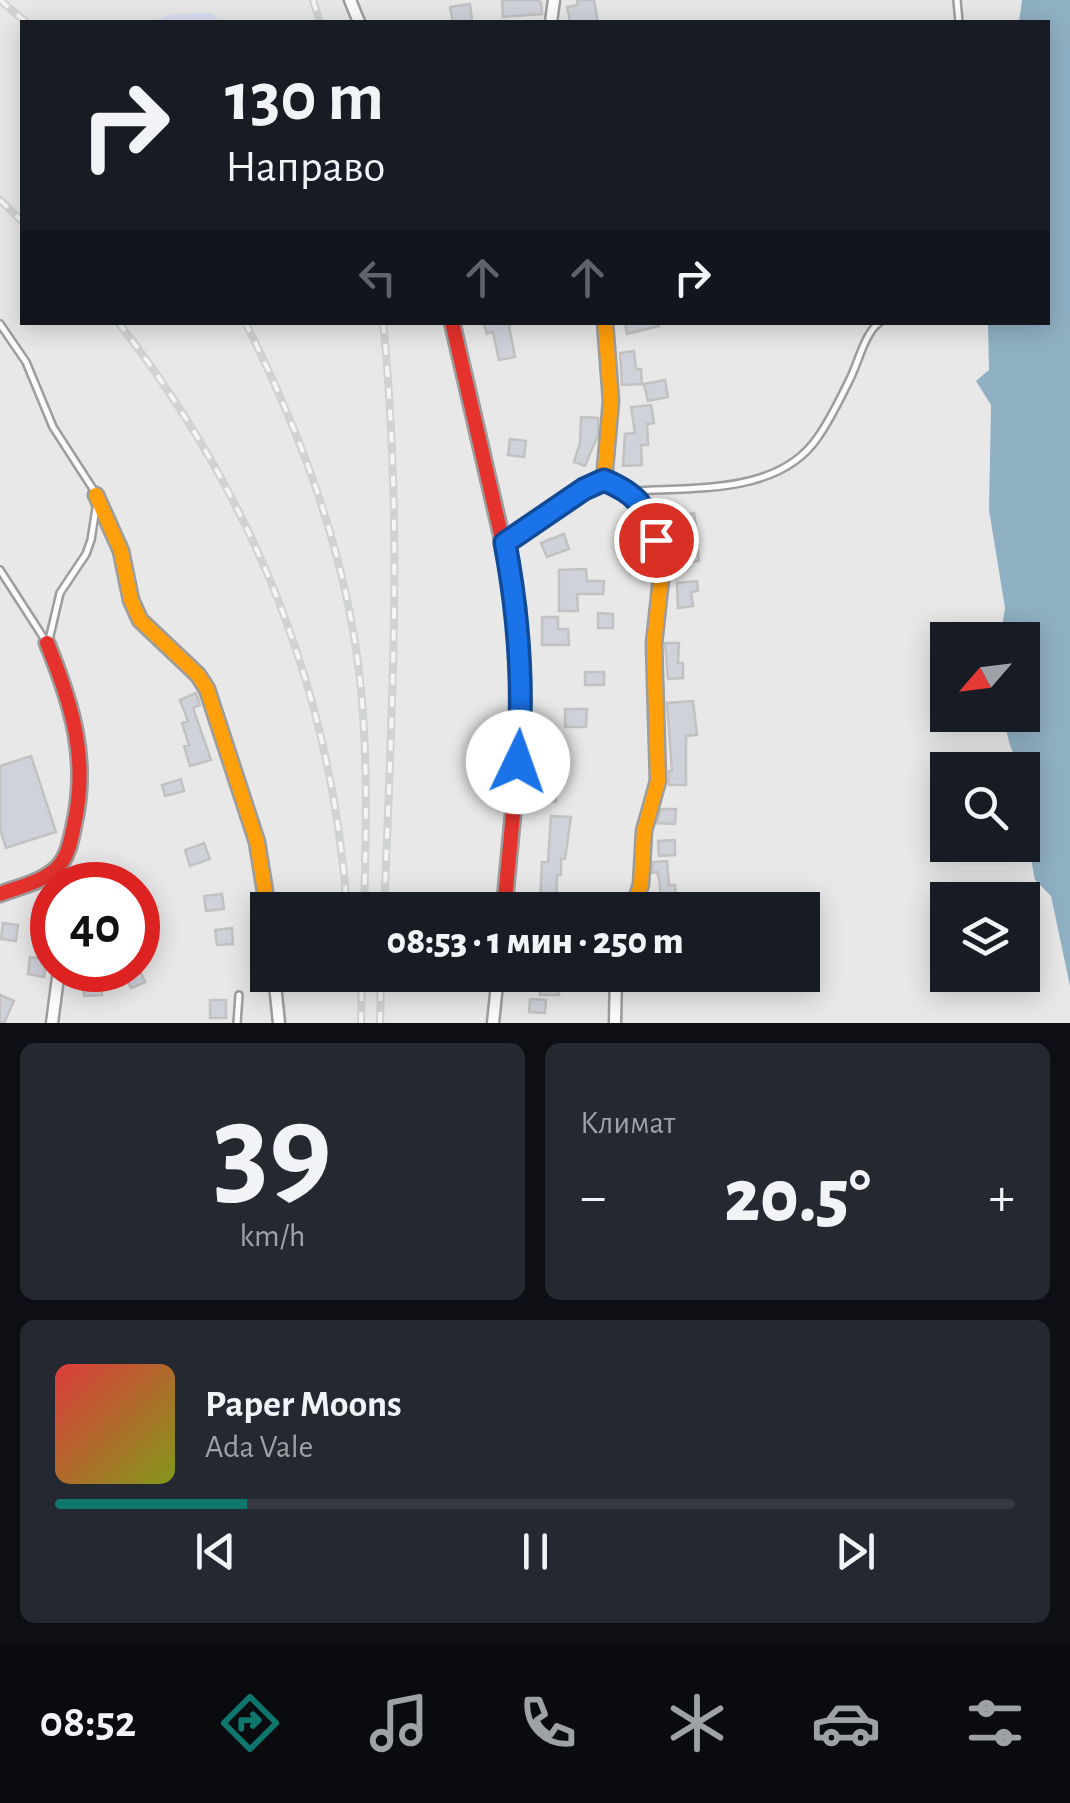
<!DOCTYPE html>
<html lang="ru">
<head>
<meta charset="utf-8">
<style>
	body { margin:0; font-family:"Alegreya Sans",sans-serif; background:#242831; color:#f1f3f6; height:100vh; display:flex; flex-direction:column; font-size:38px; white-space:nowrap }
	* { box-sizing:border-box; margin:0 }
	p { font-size:32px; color:#9ea1a6 }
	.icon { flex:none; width:55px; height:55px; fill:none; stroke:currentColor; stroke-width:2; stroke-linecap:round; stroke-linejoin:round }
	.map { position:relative; height:1023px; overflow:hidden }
	.side { display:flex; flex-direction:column; gap:20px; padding:20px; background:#0d0f14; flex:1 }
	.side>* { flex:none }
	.guide { position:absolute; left:20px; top:20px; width:1030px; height:305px; border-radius:0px; box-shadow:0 5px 25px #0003; background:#171b24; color:#f1f3f6; overflow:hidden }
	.needle { width:65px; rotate:242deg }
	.tools { position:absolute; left:930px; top:622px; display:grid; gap:20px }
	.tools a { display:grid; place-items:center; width:110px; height:110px; border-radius:0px; background:#171b24; box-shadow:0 5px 25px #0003; font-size:50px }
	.speed { position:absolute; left:30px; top:862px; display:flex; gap:20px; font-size:50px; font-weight:700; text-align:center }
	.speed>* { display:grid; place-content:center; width:130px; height:130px; border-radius:50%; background:#171b24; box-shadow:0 5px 25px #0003; line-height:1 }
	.speed .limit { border:15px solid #d22; background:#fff; color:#111 }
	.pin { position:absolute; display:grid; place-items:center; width:85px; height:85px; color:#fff; margin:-42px; border:5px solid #fff; border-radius:50%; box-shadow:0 2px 10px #0007 }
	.me { position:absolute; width:110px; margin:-55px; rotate:3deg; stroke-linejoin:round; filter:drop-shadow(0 0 8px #0008) }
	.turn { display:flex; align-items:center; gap:35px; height:210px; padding:0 40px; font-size:45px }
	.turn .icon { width:130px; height:130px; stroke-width:2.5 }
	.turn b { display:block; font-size:70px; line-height:85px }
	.lanes { display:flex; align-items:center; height:95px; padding:0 40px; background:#0003; justify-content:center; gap:50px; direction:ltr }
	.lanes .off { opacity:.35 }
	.big { font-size:75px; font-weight:800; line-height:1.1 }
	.side .widget { flex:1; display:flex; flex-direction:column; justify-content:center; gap:15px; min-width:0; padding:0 35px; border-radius:15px; background:#242831 }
	.side .dial { align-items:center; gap:0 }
	.dial b { font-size:130px; line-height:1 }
	.song { display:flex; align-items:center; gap:30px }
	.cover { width:120px; height:120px; border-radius:15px; background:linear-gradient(135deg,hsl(0 70% 55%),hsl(70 70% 35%)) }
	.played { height:10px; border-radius:5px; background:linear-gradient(90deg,#0f766e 20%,#363941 20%) }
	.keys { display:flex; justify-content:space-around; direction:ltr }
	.heat { display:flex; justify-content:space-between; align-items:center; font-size:55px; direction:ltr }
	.side .tiles { flex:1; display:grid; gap:20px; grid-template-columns:1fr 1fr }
	.widget:last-child { grid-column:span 2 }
	.trip { position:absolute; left:250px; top:892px; width:570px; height:100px; border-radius:0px; background:#171b24; box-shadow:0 5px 25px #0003; font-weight:800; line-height:100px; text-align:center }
	.menu { display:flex; height:160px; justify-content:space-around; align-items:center; background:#090b0e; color:#9ea1a6 }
	.menu .icon { width:70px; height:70px }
	.menu .current { color:#0f766e }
	.menu b { font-size:45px; color:#f1f3f6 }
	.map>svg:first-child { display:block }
</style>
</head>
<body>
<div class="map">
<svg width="1070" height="1023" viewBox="0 0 1070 1023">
	<rect width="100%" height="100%" fill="#e8e8e8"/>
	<path fill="#dbdff4" d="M212 13 221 22H150L173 14Z"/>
	<path fill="#90b1c4" d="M1022 0H1070V986L1051 896 1035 880 1025 826 1039 821C1036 784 1002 751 1006 715H1022V640H1000L1005 608 989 510 991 405 976 381 989 370 988 323 1048 322V22H1019Z"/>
	<path fill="#d0d2db" stroke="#c2c2c2" stroke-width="2.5" d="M502 0H536L541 2 542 14 503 17Z
		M577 0H594L598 22H570L567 7 578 5Z
		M470 4 472 21 453 22 450 7Z
		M483 322H515L509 326 515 357 499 360 493 332 487 334Z
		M625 322H659V326L627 334Z
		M634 351 636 369H641L642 384 622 385 620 353Z
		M665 380 668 397 648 401 644 384Z
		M651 405 654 423 647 424 648 445H641L642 465 623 466 625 434 635 433 631 407Z
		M581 417 598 418V435L585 466 574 462 580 443Z
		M510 439 526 441 524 457 508 455Z
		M678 505 681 516 694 513 696 525 666 532 660 509Z
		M564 534 569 549 547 557 541 543Z
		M697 543 699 561 683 563 681 544Z
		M586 569 587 581H604L603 594H577L578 611H559V570Z
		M697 581 698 591 691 592 693 606 678 608 677 583Z
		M598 613 613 614V628H598Z
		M542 617H558V629H568L569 645H542Z
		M665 643H679L678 663H683V678L668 679Z
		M585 672H604V685H585Z
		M196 693 200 705 193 708 211 760 190 766 184 746 189 745 182 723 188 721 180 700Z
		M693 701 697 735 686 736V785H669V771H672L667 703Z
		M565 709H587L586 727H565Z
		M536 740 559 741 556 802 533 800Z
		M31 756 56 832 6 848 0 829V766Z
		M181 779 184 791 165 796 162 785Z
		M661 809H676L675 824 657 823Z
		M551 816 571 817 565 859H561V875H557L556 905 540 904 542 862H548Z
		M675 840V855L659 856 658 841Z
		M204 843 210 859 190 866 185 850Z
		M667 861 669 885H675L676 897 661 898 659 878 657 872 652 873 653 862Z
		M222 894 224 909 206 911 204 896Z
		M3 923 18 925 16 941 1 939Z
		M232 928 233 944 217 945 215 930Z
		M30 957 47 959 44 977 28 974Z
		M82 970H93L94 982H101L102 995 84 996Z
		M140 971 145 982 131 988 126 977Z
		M540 981H559V995H540Z
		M0 995 14 1001 4 1023H0Z
		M530 999 546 1000 545 1013 529 1012Z
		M210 1000H226V1018H210Z"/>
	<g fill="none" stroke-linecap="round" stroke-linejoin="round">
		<g stroke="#9d9d9e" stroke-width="10">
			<path id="lane" d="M957 0 959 22
				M0 324 26 362 53 427 95 492
				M633 491C694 487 779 495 818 437 830 420 839 401 848 383 858 365 864 333 880 322
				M506 543 584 489 602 481
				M0 570 47 643
				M49 640 60 593 86 554 91 540 96 508
				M237 1023 239 995"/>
		</g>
		<g stroke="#9d9d9e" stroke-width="15">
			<path id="street" d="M350 0 359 22
				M551 22 554 0
				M56 869 66 885
				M274 975 279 1023
				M52 1023 59 970
				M493 1023 498 975
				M615 1023 616 975"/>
		</g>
		<g stroke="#9d9d9e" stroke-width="19">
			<path id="slow" d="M605 322 611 401 604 480 631 492 646 511 662 569 654 644 658 781 644 831 641 884 633 910
				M96 495 121 551 131 600 140 620 198 675 207 689 257 842 268 910"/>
		</g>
		<g stroke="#9d9d9e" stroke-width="19">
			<path id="jam" d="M452 322 518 608 521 729 504 910
				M0 894C19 887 42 882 57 868 68 857 71 840 74 825 89 759 72 704 47 643"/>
		</g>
		<use href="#lane" stroke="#fcfcfc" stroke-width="5"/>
		<use href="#street" stroke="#fcfcfc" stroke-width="10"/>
		<use href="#slow" stroke="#ff9f0a" stroke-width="14"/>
		<use href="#jam" stroke="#e5322d" stroke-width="14"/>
		<g stroke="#d1d2d2" stroke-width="8">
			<path id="rail" d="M0 0 26 22
				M313 0 320 22
				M0 200 22 221
				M118 322C253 495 332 691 347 910
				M245 322C303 437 349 561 361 690 368 763 366 837 364 910
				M383 322C403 517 392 715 384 910
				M361 1023 362 975
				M380 1023 381 975"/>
		</g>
		<use href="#rail" stroke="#f5f5f6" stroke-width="4" stroke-dasharray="11" stroke-linecap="butt"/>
	</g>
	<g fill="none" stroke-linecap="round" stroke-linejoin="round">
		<g stroke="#114b97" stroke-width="25">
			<path id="route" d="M518 762C524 687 519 617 505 543L584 489 604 480C639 495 644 505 656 540"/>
		</g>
		<use href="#route" stroke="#1a73e8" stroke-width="18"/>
	</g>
</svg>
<div class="tools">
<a><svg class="needle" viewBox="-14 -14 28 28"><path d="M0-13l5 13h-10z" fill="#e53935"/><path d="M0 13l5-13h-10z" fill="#9ea1a6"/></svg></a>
<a><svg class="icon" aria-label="search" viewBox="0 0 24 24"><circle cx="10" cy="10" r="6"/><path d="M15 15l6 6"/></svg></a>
<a><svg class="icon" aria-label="layers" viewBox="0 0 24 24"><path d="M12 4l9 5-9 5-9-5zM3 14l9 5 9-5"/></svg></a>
</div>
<div class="speed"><div class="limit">40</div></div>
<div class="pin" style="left:656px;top:540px;background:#d93025"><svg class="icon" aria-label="arrive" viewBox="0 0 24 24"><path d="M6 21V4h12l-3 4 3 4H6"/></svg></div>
<svg class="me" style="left:518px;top:762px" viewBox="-20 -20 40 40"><circle r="19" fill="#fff"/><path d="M0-13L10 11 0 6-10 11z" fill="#1a73e8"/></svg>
<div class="trip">08:53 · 1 мин · 250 m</div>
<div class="guide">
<div class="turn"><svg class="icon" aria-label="right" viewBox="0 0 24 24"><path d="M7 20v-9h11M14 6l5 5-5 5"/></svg><div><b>130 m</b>Направо</div></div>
<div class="lanes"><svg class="icon off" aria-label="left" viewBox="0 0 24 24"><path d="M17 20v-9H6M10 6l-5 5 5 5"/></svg><svg class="icon off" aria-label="ahead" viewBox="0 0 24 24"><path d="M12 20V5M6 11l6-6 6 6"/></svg><svg class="icon off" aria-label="ahead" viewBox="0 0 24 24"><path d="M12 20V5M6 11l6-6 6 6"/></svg><svg class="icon" aria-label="right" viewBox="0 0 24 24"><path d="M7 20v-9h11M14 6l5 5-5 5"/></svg></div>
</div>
</div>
<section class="side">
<div class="tiles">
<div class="widget dial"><b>39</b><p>km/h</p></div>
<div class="widget"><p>Климат</p>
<div class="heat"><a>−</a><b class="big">20.5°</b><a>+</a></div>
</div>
<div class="widget">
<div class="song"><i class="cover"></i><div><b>Paper Moons</b><p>Ada Vale</p></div></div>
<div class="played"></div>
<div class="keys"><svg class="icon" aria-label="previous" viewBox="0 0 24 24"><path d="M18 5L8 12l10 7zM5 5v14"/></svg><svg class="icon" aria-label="pause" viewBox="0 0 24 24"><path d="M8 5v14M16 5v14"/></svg><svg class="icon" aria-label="next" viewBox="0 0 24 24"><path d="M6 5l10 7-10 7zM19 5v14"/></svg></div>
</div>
</div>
</section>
<nav class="menu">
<b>08:52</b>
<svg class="icon current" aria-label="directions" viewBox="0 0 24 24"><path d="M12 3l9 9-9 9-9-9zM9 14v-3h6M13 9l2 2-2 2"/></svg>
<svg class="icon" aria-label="music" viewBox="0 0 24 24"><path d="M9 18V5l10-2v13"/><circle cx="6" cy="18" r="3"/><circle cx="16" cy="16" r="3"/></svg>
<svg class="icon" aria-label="phone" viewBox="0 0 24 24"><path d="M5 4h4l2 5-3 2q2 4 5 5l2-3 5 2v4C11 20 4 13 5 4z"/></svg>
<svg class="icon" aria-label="climate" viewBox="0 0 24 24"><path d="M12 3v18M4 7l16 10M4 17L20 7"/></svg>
<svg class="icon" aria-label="car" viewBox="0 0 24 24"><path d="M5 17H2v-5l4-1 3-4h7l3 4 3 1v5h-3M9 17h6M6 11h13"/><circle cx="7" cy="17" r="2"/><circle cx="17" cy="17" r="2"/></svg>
<svg class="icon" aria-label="filters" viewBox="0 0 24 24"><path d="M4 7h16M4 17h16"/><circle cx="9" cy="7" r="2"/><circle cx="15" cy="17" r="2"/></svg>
</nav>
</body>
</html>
